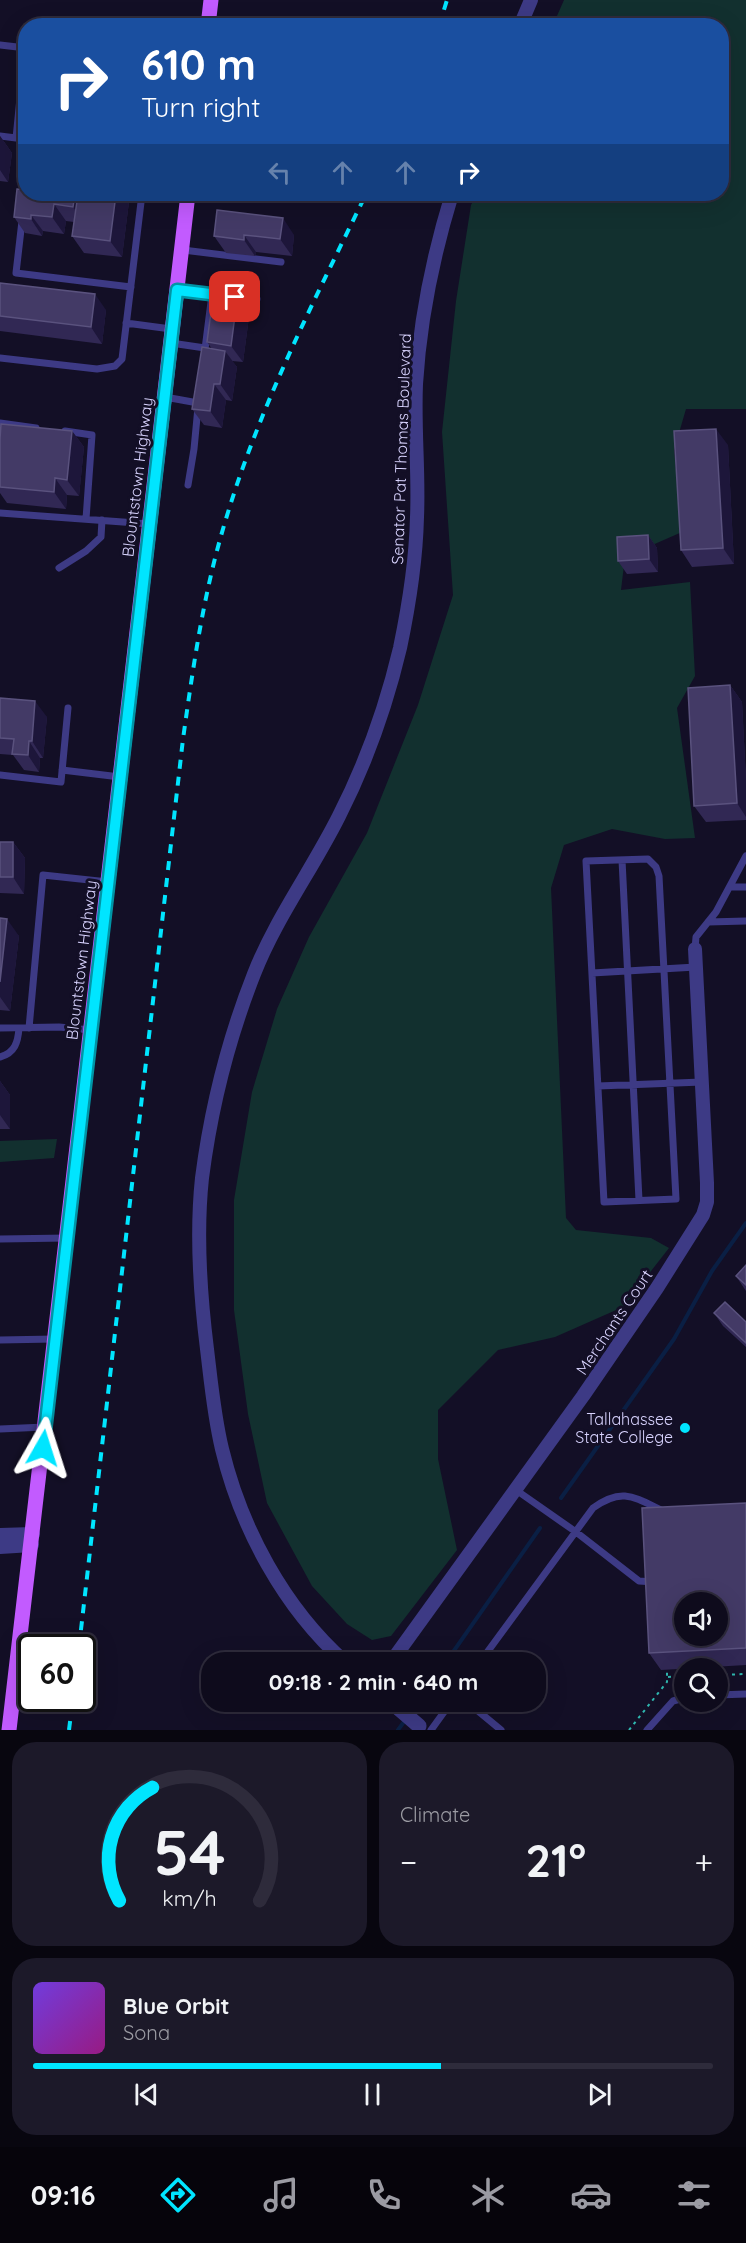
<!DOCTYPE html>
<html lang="en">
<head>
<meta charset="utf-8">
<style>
	body { margin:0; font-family:Quicksand,sans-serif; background:#1c1929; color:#f1f3f6; height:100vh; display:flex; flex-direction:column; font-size:22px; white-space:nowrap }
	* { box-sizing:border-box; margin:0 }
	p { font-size:20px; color:#9b9ba3 }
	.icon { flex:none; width:33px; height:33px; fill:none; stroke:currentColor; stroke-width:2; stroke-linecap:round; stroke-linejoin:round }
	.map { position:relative; height:1730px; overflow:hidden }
	.drawer { display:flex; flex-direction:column; gap:12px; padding:12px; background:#08060f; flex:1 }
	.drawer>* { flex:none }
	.banner { position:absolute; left:18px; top:18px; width:711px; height:183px; border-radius:24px; box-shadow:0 6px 24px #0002,0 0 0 2px #2e2b3b; background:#1a4fa0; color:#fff; overflow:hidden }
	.fabs { position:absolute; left:674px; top:1592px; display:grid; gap:12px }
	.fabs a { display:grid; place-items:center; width:54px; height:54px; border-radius:50%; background:#0e0b1c; box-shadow:0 6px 24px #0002,0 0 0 2px #2e2b3b; font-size:30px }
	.speed { position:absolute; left:18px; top:1634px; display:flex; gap:12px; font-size:30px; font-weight:700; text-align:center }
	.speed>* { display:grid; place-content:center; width:78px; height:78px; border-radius:50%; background:#0e0b1c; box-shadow:0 6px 24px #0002,0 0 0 2px #2e2b3b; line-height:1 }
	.speed .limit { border:3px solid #111; border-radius:9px; background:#fff; color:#111 }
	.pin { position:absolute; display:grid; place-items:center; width:51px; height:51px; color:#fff; margin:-26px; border-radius:12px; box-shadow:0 3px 9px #0006 }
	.me { position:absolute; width:66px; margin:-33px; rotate:6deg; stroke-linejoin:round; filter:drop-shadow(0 0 4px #0008) }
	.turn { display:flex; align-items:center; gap:21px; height:126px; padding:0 24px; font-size:27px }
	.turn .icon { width:78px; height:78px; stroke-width:2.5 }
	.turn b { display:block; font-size:42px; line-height:51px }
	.lanes { display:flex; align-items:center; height:57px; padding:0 24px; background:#0003; justify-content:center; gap:30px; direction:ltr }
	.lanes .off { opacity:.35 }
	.big { font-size:45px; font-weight:700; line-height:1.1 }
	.drawer .card { flex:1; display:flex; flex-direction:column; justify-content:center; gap:9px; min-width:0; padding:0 21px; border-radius:24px; background:#1c1929 }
	.drawer .dial { align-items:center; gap:0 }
	.dial svg { height:156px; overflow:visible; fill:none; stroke:#2e2b3b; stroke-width:7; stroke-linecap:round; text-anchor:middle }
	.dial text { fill:#f1f3f6; stroke:none }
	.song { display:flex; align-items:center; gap:18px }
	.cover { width:72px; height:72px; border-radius:9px; background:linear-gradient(135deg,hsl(260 70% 55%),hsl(310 70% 35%)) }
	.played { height:6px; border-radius:3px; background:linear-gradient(90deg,#00e5ff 60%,#2e2b3b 60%) }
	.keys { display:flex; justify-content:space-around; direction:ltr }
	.heat { display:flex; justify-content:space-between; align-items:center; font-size:33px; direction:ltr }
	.drawer .tiles { flex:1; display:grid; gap:12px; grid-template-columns:1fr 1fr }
	.card:last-child { grid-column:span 2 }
	.trip { position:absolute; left:201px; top:1652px; width:345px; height:60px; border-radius:24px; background:#0e0b1c; box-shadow:0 6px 24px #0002,0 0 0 2px #2e2b3b; font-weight:700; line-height:60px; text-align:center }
	.dock { display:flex; height:96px; justify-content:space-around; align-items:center; background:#06040b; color:#9b9ba3 }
	.dock .icon { width:42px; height:42px }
	.dock .active { color:#00e5ff }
	.dock b { font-size:27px; color:#f1f3f6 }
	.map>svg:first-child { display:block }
</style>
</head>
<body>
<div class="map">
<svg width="746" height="1730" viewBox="0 0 746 1730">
	<rect width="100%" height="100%" fill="#130f26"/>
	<path fill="#12302f" d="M564 0H746V409H686L674 450 682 532 625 557 621 590 690 582 695 676 677 708 695 838 665 839 612 829 564 845 551 888 566 1218 576 1230 651 1238 669 1248 623 1307 555 1337 498 1350 438 1410V1459L457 1550 391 1636 372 1640 347 1624 312 1586 267 1503 248 1414 234 1310V1200L252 1092 277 1009 309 937 367 833 418 705 453 595 442 432 456 301 471 205 477 194H722V26L553 25Z
		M57 1139 54 1158 0 1162V1141Z"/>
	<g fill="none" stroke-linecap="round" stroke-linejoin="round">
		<path stroke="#0a1f44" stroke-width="4" d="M561 1498 674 1339 712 1271 746 1223
			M446 1662 540 1528
			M410 1713 418 1701
			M398 1730 406 1719"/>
		<path stroke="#2fb8b0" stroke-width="2" stroke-dasharray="3 4.5" stroke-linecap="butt" d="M717 1675 746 1674
			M668 1677 684 1676
			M707 1702 710 1712
			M696 1708 708 1707
			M629 1730 667 1682V1669"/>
		<path stroke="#3d3a85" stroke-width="7" d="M0 45 26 48
			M0 136 16 138 25 48
			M22 221 16 273 131 287
			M183 250 281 262
			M177 290 216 295
			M242 298 257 299
			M126 323 171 329
			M171 343 205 348
			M204 357 212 294
			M0 358 97 369 115 366 122 359 142 194
			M165 397 198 403
			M0 423 36 428
			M65 431 92 435 86 519
			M188 485 194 449 198 407
			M0 513 150 524
			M59 568 86 551 101 537 102 520
			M62 770 120 777
			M0 775 61 782 68 708
			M648 859 656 867 659 876 676 1199 604 1202 586 861Z
			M622 860 639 1200
			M731 887H746
			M708 922 746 921
			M695 949 696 937 716 912 746 856
			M592 973 696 967
			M0 1028 59 1027 91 1030
			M29 1028 43 875 108 882
			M0 1057C15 1053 18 1042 19 1028
			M598 1086 702 1082
			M0 1239 67 1238
			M0 1340 54 1339
			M0 1429 45 1427
			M516 1490 576 1532 639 1581 654 1582
			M480 1662 593 1508C622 1487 634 1497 663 1511
			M717 1695 746 1694
			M466 1701 501 1730
			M431 1730 452 1701
			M647 1730 673 1701 684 1698"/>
		<path stroke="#3d3a85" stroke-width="14" d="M520 26 531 0
			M0 1535 33 1534
			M0 1547 32 1545
			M345 1662C284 1608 241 1528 222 1449 214 1416 211 1382 207 1349 200 1293 196 1234 202 1178 211 1108 228 1040 254 974 276 918 312 870 339 816 366 763 386 707 400 648 409 605 416 561 417 517 419 473 414 429 416 384 420 319 433 256 452 194
			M391 1662 583 1396 657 1288 703 1215 707 1202V1183L695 949"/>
		<path stroke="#3d3a85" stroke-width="15" d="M390 1701 419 1726"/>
		<path stroke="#c25bff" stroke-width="15" d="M208 26 211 0
			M9 1730 188 194"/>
		<path stroke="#00e5ff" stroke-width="4" stroke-dasharray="9 8" stroke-linecap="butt" d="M439 26 447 0
			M79 1647 183 739C193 668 203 597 223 529 257 411 313 303 366 194
			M69 1730 73 1698"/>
	</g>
	<path fill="#312854" d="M0 136 12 153 8 182 0 181Z
		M26 194H130L122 257 84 253 72 236 74 222 66 221 64 234 43 231 42 236 25 233 14 217Z
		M217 210 294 235 292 256 256 252 255 256 226 253 214 236Z
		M0 283 106 310 102 344 0 331Z
		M239 285 251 302 243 362 232 361 237 367 232 401 226 400 222 428 204 425 192 409 212 349 207 342Z
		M72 431 84 447 79 496 67 495 66 509 7 503 0 493V439Z
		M728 445 734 564 692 567 681 550Z
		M648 535 657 548 658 572 627 574 618 561Z
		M730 685 742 702 746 780V820L706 822 694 806Z
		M0 698 47 717 43 758H40L39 772 24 770 13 755 0 754Z
		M0 842H13L25 858 24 894 0 893Z
		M0 918 19 936 10 1011 0 1010Z
		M0 1081 10 1095V1129H0Z
		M746 1265V1291L736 1276Z
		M714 1313 746 1322V1347L723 1326Z
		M746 1503V1665L661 1670 649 1653Z"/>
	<path fill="#1d163a" d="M0 136 12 153 8 182 0 170Z
		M75 194H89L85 223 73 207Z
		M116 194H130L122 257 110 241Z
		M54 204 66 221 64 234 52 217Z
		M31 215 43 231 42 236 31 219Z
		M283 218 294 235 292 256 280 239Z
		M244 235 256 252 255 256 244 240Z
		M239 285 251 302 243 362 231 346Z
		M95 294 106 310 102 344 91 327Z
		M225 351 237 367 232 401 220 384Z
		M214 384 226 400 222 428 210 411Z
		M716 429 728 445 734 564 723 548Z
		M72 431 84 447 79 496 67 480Z
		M55 478 67 495 66 509 54 492Z
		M648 535 657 548 658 572 649 559Z
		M730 685 742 702 746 780V817L737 803Z
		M35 701 47 717 43 758 32 741Z
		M29 741 40 758 39 772 28 755Z
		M13 842 25 858 24 894 13 877Z
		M7 919 19 936 10 1011 0 997V982Z
		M0 1081 10 1095V1129L0 1115Z"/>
	<path fill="#433a66" stroke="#5a527e" stroke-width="1.5" fill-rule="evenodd" d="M26 122V143L23 142Z
		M17 189 26 190V194H75L73 207 54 204 52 217 31 215V219L14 217Z
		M78 194H116L110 241 72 236Z
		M217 210 283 218 280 239 244 235V240L214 236Z
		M215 282 239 285 231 346 207 342Z
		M0 283 95 294 91 327 0 316Z
		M202 347 225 351 220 384H214L210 411 192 409Z
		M1 424 72 431 67 480 55 478 54 492 0 487V439Z
		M716 429 723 548 681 550 674 431Z
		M648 535 649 559 618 561 617 537Z
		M730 685 737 803 694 806 688 688Z
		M0 698 35 701 32 741H29L28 755 12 754 14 739 0 738Z
		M0 842H13V877H0Z
		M0 918 7 919 0 982Z
		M746 1265V1285L736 1276Z
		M725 1302 746 1322V1343L714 1313Z
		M746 1503V1648L649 1653 642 1508ZM684 1602H717V1635H684Z"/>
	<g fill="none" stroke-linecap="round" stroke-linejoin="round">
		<g stroke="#0095a6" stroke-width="15">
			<path id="route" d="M43 1448 177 290 235 297"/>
		</g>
		<use href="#route" stroke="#00e5ff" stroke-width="10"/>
	</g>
	<circle fill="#00e5ff" stroke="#130f26" stroke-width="2" cx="685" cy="1428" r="6"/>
	<g text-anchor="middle" stroke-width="6" stroke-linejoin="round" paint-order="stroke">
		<g font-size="16" fill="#d9d4ff" stroke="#130f26">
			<text transform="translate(401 449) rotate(-88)" y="6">Senator Pat Thomas Boulevard</text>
			<text transform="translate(137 477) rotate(-83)" y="6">Blountstown Highway</text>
			<text transform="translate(81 960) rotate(-83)" y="6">Blountstown Highway</text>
			<text transform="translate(614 1322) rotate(-56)" y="6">Merchants Court</text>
		</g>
		<g font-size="16" fill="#d9d4ff" stroke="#130f26" text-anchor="end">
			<text x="673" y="1425">Tallahassee<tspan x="673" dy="18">State College</tspan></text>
		</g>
	</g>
</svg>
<div class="fabs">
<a><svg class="icon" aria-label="sound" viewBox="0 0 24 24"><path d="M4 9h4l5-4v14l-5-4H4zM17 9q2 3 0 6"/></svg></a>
<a><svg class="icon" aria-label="search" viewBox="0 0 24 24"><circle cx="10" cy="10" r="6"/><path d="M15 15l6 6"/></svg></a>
</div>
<div class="speed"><div class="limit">60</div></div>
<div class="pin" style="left:235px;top:297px;background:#d93025"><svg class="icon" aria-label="arrive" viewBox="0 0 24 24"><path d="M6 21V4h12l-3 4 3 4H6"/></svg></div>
<svg class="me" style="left:43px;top:1448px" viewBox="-20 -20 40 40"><path d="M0-17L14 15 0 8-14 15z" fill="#00e5ff" stroke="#fff" stroke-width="4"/></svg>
<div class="trip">09:18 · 2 min · 640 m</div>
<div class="banner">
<div class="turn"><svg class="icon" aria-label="right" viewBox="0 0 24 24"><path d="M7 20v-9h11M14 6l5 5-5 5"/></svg><div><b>610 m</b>Turn right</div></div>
<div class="lanes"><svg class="icon off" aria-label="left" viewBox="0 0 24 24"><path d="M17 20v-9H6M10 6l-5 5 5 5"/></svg><svg class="icon off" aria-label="ahead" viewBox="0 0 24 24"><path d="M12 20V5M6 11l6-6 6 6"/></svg><svg class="icon off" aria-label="ahead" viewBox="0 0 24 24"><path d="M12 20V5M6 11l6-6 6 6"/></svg><svg class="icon" aria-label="right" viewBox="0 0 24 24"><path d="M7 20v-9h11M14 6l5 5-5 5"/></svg></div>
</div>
</div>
<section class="drawer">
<div class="tiles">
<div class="card dial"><svg viewBox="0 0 100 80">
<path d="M14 69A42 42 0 1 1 86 69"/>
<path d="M14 69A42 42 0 0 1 31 11" stroke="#00e5ff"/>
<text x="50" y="56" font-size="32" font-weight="700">54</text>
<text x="50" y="72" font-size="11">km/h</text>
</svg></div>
<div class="card"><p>Climate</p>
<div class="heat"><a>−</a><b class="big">21°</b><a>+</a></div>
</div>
<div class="card">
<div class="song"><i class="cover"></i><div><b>Blue Orbit</b><p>Sona</p></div></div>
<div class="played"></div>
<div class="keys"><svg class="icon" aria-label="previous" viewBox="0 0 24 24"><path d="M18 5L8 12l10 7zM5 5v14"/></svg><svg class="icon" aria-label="pause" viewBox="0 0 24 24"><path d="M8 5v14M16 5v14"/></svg><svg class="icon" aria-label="next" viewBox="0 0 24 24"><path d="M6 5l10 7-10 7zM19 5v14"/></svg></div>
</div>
</div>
</section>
<nav class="dock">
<b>09:16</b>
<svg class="icon active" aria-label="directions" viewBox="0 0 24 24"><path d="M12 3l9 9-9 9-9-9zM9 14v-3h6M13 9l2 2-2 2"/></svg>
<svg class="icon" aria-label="music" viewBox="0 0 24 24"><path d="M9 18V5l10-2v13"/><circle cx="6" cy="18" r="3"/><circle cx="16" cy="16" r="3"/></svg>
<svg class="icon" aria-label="phone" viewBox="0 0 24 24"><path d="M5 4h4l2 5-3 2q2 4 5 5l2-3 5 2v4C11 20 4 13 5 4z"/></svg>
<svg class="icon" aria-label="climate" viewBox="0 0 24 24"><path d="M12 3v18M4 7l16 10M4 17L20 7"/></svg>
<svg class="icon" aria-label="car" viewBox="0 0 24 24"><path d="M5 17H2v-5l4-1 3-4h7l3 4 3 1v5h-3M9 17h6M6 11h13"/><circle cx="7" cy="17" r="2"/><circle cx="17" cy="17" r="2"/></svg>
<svg class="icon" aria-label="filters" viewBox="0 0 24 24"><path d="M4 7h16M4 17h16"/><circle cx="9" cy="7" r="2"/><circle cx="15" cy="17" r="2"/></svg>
</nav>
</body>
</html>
